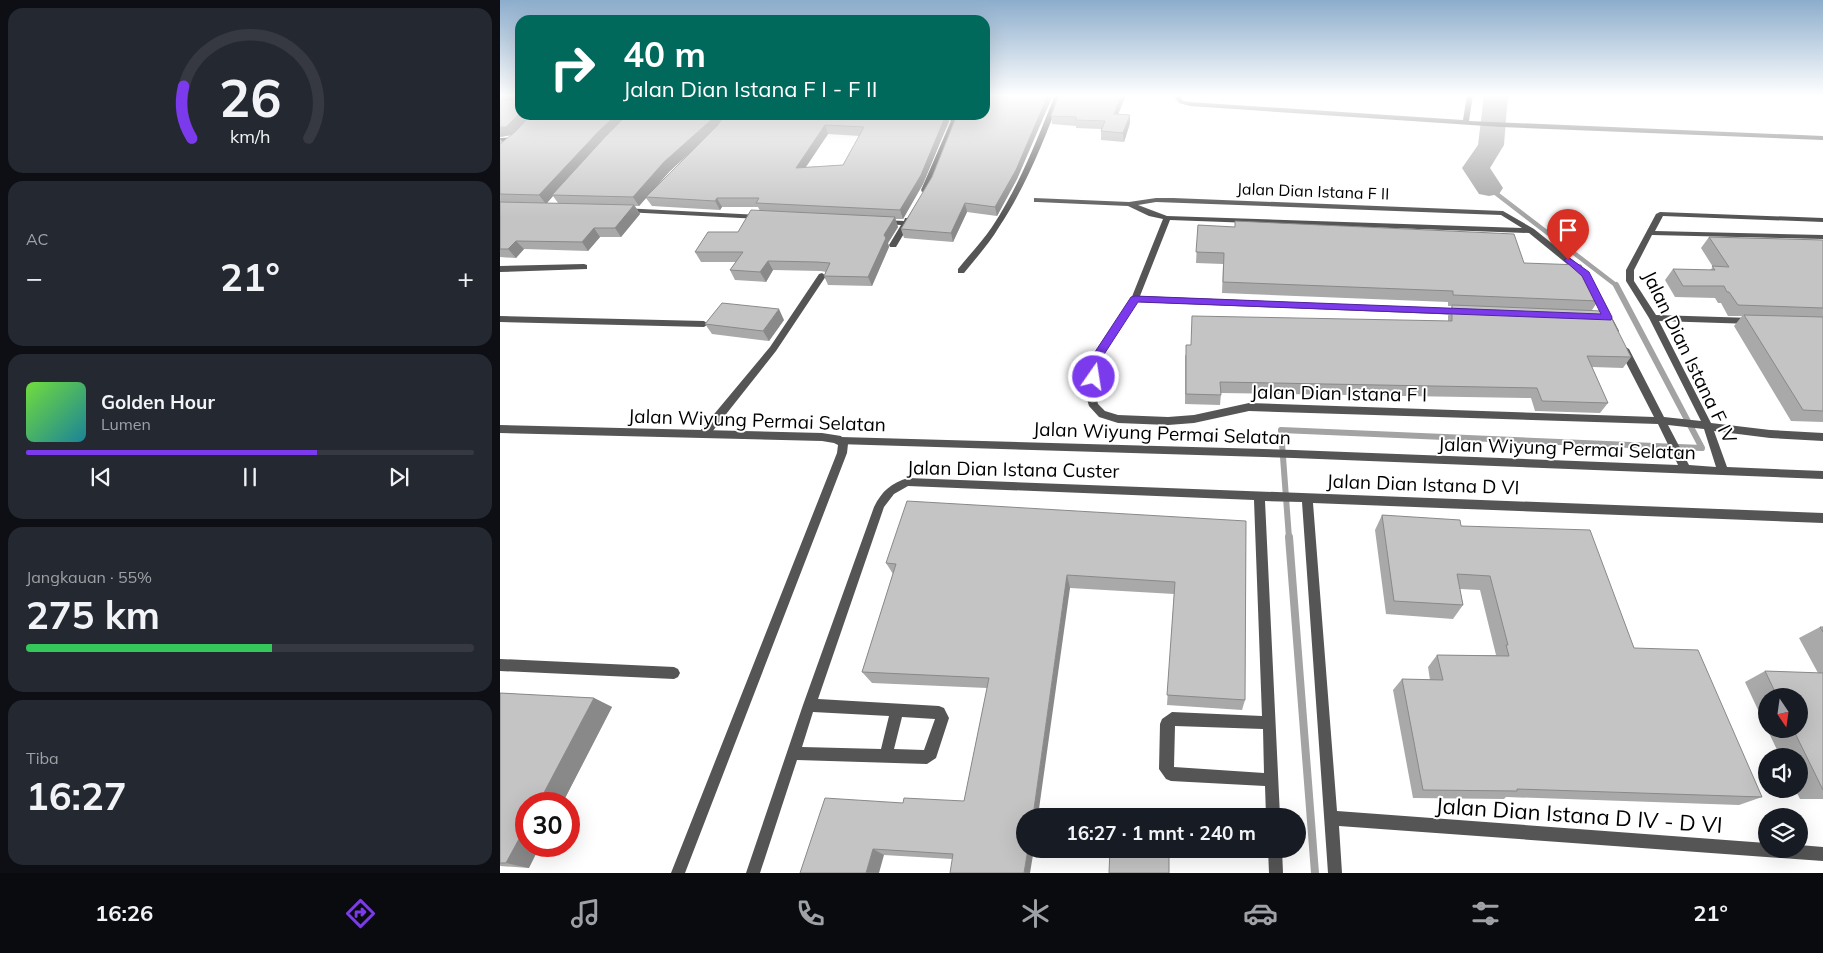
<!DOCTYPE html>
<html lang="id">
<head>
<meta charset="utf-8">
<style>
	body { margin:0; font-family:Mulish,sans-serif; background:#242831; color:#f1f3f6; height:100vh; display:flex; flex-direction:column; font-size:19px; white-space:nowrap }
	* { box-sizing:border-box; margin:0 }
	p { font-size:16px; color:#9ea1a6 }
	.icon { flex:none; width:28px; height:28px; fill:none; stroke:currentColor; stroke-width:2; stroke-linecap:round; stroke-linejoin:round }
	.map { position:relative; flex:1; overflow:hidden }
	.panel { display:flex; flex-direction:column; gap:8px; padding:8px; background:#0d0f14; width:500px }
	.panel>* { flex:none }
	.top-card { position:absolute; left:15px; top:15px; width:475px; height:105px; border-radius:15px; box-shadow:0 5px 20px #0002; background:#00695c; color:#fff; overflow:hidden }
	.needle { width:32px; rotate:167deg }
	.buttons { position:absolute; left:1258px; top:688px; display:grid; gap:10px }
	.buttons a { display:grid; place-items:center; width:50px; height:50px; border-radius:50%; background:#171b24; box-shadow:0 5px 20px #0002; font-size:25px }
	.speed { position:absolute; left:15px; top:792px; display:flex; gap:10px; font-size:25px; font-weight:700; text-align:center }
	.speed>* { display:grid; place-content:center; width:65px; height:65px; border-radius:50%; background:#171b24; box-shadow:0 5px 20px #0002; line-height:1 }
	.speed .limit { border:8px solid #d22; background:#fff; color:#111 }
	.pin { position:absolute; display:grid; place-items:center; width:42px; height:42px; color:#fff; margin:-51px -21px; border-radius:50% 50% 50% 0; rotate:-45deg; box-shadow:0 0 5px #0007 }
	.pin .icon { rotate:45deg }
	.me { position:absolute; width:55px; margin:-28px; rotate:13deg; stroke-linejoin:round; filter:drop-shadow(0 0 4px #0008) }
	.turn { display:flex; align-items:center; gap:18px; height:105px; padding:0 25px; font-size:22px }
	.turn .icon { width:65px; height:65px; stroke-width:2.5 }
	.turn b { display:block; font-size:35px; line-height:42px }
	.big { font-size:38px; font-weight:700; line-height:1.1 }
	.panel .card { flex:1; display:flex; flex-direction:column; justify-content:center; gap:8px; min-width:0; padding:0 18px; border-radius:15px; background:#242831 }
	.panel .dial { align-items:center; gap:0 }
	.dial svg { height:130px; overflow:visible; fill:none; stroke:#363941; stroke-width:7; stroke-linecap:round; text-anchor:middle }
	.dial text { fill:#f1f3f6; stroke:none }
	.song { display:flex; align-items:center; gap:15px }
	.cover { width:60px; height:60px; border-radius:8px; background:linear-gradient(135deg,hsl(100 70% 55%),hsl(190 70% 35%)) }
	.played { height:5px; border-radius:2px; background:linear-gradient(90deg,#7c3aed 65%,#363941 65%) }
	.keys { display:flex; justify-content:space-around; direction:ltr }
	.heat { display:flex; justify-content:space-between; align-items:center; font-size:28px; direction:ltr }
	.charge { height:8px; border-radius:4px; background:linear-gradient(90deg,#34c759 55%,#363941 0) }
	.trip { position:absolute; left:516px; top:808px; width:290px; height:50px; border-radius:25px; background:#171b24; box-shadow:0 5px 20px #0002; font-weight:700; line-height:50px; text-align:center }
	.dock { display:flex; height:80px; justify-content:space-around; align-items:center; background:#090b0e; color:#9ea1a6 }
	.dock .icon { width:35px; height:35px }
	.dock .selected { color:#7c3aed }
	.dock b { font-size:22px; color:#f1f3f6 }
	main { display:flex; flex:1; min-height:0 }
	.map>svg:first-child { display:block }
</style>
</head>
<body>
<main>
<section class="panel">
<div class="card dial"><svg viewBox="0 0 100 80">
<path d="M14 69A42 42 0 1 1 86 69"/>
<path d="M14 69A42 42 0 0 1 9 37" stroke="#7c3aed"/>
<text x="50" y="56" font-size="32" font-weight="700">26</text>
<text x="50" y="72" font-size="11">km/h</text>
</svg></div>
<div class="card"><p>AC</p>
<div class="heat"><a>−</a><b class="big">21°</b><a>+</a></div>
</div>
<div class="card">
<div class="song"><i class="cover"></i><div><b>Golden Hour</b><p>Lumen</p></div></div>
<div class="played"></div>
<div class="keys"><svg class="icon" aria-label="previous" viewBox="0 0 24 24"><path d="M18 5L8 12l10 7zM5 5v14"/></svg><svg class="icon" aria-label="pause" viewBox="0 0 24 24"><path d="M8 5v14M16 5v14"/></svg><svg class="icon" aria-label="next" viewBox="0 0 24 24"><path d="M6 5l10 7-10 7zM19 5v14"/></svg></div>
</div>
<div class="card"><p>Jangkauan · 55%</p><b class="big">275 km</b><div class="charge"></div></div>
<div class="card"><p>Tiba</p><b class="big">16:27</b></div>
</section>
<div class="map">
<svg width="1323" height="873" viewBox="0 0 1323 873">
	<rect width="100%" height="100%" fill="#fff"/>
	<g fill="none" stroke-linecap="round" stroke-linejoin="round">
		<path stroke="#a3a3a3" stroke-width="4.5" d="M989 188 1117 286"/>
		<path stroke="#a3a3a3" stroke-width="6" d="M789 538 781 430 1202 448 1116 285"/>
		<path stroke="#a3a3a3" stroke-width="8" d="M789 537 815 873"/>
		<path fill="#a3a3a3" fill-rule="evenodd" d="M984 95H1008L1004 145 990 168 1003 188 999 194 989 196 979 194 962 168 978 145Z"/>
		<path fill="#555" fill-rule="evenodd" d="M555 95H561C544 141 526 186 499 227 489 244 476 258 464 273H458V269C469 255 482 242 492 227 519 186 537 140 555 95Z
			M676 95H682L681 98 683 101 690 102 963 120 967 95H973L969 121 1323 136V140L1001 127 690 106 679 103 675 98Z
			M445 115H452L458 120 429 190 422 192 421 190 451 121Z
			M18 137 21 139 20 140 0 142V138Z
			M534 198 629 202 656 198H673L1003 211 1034 229 1089 273 1119 331 1118 333H1112L1083 277 1029 233 670 220 640 296 962 309 966 312 962 315 637 302 601 358 596 396 598 404 605 411 618 415 668 417 694 415 749 403 1154 417 1119 349 1124 346 1129 349 1164 417 1201 421 1149 318 1126 281V270L1156 214 1160 212 1323 218V222L1163 216 1155 231 1323 235V239L1152 235 1134 270V281L1156 315 1252 318 1256 321 1252 324 1159 321 1211 423 1270 430 1323 433V441L1270 438 1214 431 1227 467 1323 471V479L794 458 337 444 336 441 337 438 341 437 794 450 1178 465 1158 424 749 411 694 423 668 425 618 423 599 417 589 406 586 396 591 358 631 299 663 219 649 216 628 206 537 202H534ZM656 202 1001 215 1022 228 667 216 638 205ZM1168 425 1204 429 1216 467 1189 465Z
			M122 208 260 215 264 217 260 219 125 212H122Z
			M405 218H411L412 220 396 247H390L389 245 401 225 384 224 380 222 384 220 404 221Z
			M84 264 87 265V269L0 272V266Z
			M322 273 326 276 276 351 208 437H200L199 434 200 431 270 347 319 274Z
			M0 316 204 321 208 324 204 327 0 322Z
			M408 478 1323 513V523L813 503 837 811 1266 843V849H1299V845L1323 847V861L839 826 842 873H828L802 502 765 501 780 816H766L765 786 671 781 666 779 659 769 660 724 662 719 672 712 762 716 754 500 408 486 394 494 384 507 318 699 439 706 444 708 449 718 436 758 427 764 297 760 260 873H246L303 705 374 507C382 491 391 483 408 478ZM313 712 389 716 381 749 302 747ZM402 717 435 719 424 750 394 749ZM675 726 763 729 764 773 674 767Z
			M0 659 174 667 178 669 180 673 178 677 174 679 0 671Z
			M768 849H782L783 873H769Z"/>
		<path fill="#555" fill-rule="evenodd" d="M0 425 322 433 341 436 348 444 347 453 185 873H171L337 453 338 445 334 443 322 441 0 433Z"/>
	</g>
	<path fill="#a9a9a9" fill-rule="evenodd" d="M0 95H20V115H447L449 121 423 184 403 219H395L398 227 388 243 389 247 372 286 328 285 324 276 326 272 321 271 273 270 266 282 235 280 230 270 236 262H201L195 252 238 232 260 211 258 207H222L220 210 152 206 146 198 139 206H135L140 214 121 237H100L88 251 24 249 16 258 0 257V139L3 142 11 135 0 137ZM328 134 360 136 343 165 306 167ZM199 144 148 195 170 171ZM53 196 58 203H47Z
		M485 95H553L517 179 497 216 467 212 453 242 404 238 401 229 432 177 456 117 454 115H485Z
		M559 95H626L618 114 630 123 624 142 601 140V129L576 128V126L552 124 551 116Z
		M698 225 1024 263 1098 301 1092 310 1106 319 1131 357 1123 368 1092 367 1108 403 1100 413 1035 411 1031 398 721 393 720 405 685 404V356L691 345 948 321V316L952 306H948V302L722 293 723 264 696 263Z
		M1209 237 1323 240V422L1291 421 1234 326 1242 316H1228L1221 303H1218L1215 298 1175 297 1165 280 1173 269 1210 270 1213 267 1201 248Z
		M284 320 269 341 212 334 205 324Z
		M882 515 961 526 1134 648 1262 797 1239 805 1006 797 1004 799 913 798 893 690 902 679 930 680 928 667 937 655H996L980 590 960 589 963 605 953 619 886 614 875 530Z
		M746 521 745 700 742 710 667 705 674 594 570 588 452 859 384 855 300 873 403 803 464 801 487 688 372 683 362 672 393 574 386 563Z
		M1320 627H1323V799H1300L1295 789H1299V756H1280L1267 729H1299V696H1266V727L1245 682 1265 671 1318 673 1299 638Z
		M0 693 94 698 112 707 62 804H26L29 868 0 866Z"/>
	<path fill="#898989" d="M548 95H553L517 179 497 216 495 207Z
		M622 95H626L615 122 614 114Z
		M20 113V115H33L12 135 0 137V127Z
		M116 115H130L52 195 53 196 46 204 39 195 98 132Z
		M215 115H226L215 130 170 171 139 206 133 197 164 162Z
		M446 115H447L449 121 423 184 403 219 400 210Z
		M630 115V123L624 142 623 133Z
		M325 125 328 134 299 177 296 168Z
		M217 198 222 207 220 210 215 201Z
		M465 203 467 212 453 242 451 233Z
		M134 205 140 214 121 237 115 228Z
		M395 217 398 227 388 243 389 247 372 286 368 277 384 235Z
		M94 228 100 237 88 251 82 242Z
		M16 241 24 249 16 258 8 249Z
		M268 261 273 270 266 282 260 272Z
		M279 309 284 320 269 341 263 331Z
		M567 575 570 588 538 816H533Z
		M94 698 112 707 62 804H38Z
		M26 826V846H40L29 868 6 863Z
		M373 849 384 855 379 873H366Z
		M528 849H534L530 873H524Z"/>
	<path fill="#c4c4c4" stroke="#898989" fill-rule="evenodd" d="M16 95H20V113L6 127H0V100H14Z
		M485 95H548L516 170 495 207 465 203 451 233 401 229 432 177 457 115H485Z
		M559 95H622L614 114 630 115 623 133 601 131 605 121 576 120V117L551 116Z
		M31 115H116L98 132 39 195 0 194V144L15 132Z
		M127 115H215L210 121 164 162 133 197 52 195 105 137Z
		M225 115H446L421 175 400 210 256 203 259 198H217L215 201 146 197 217 126ZM325 125 364 127 343 165 296 168Z
		M0 202 134 205 115 228H94L82 242 16 241 8 249H0Z
		M251 210 395 217 384 235 386 238 368 277 324 276 330 263 317 262 268 261 260 272 230 270 243 252H195L208 232H238Z
		M735 221 1014 234 1024 263 1081 265 1098 301 953 295V291L723 282 724 253 696 252 698 225 735 227Z
		M1209 237 1323 240V308L1238 305 1229 292H1227L1224 286H1183L1173 269 1215 270 1212 266 1229 267Z
		M222 303 279 309 263 331 205 324Z
		M952 305 1102 311 1106 319H1112L1131 357 1087 356 1108 403 1042 401 1037 388 720 382 721 395 686 394V345H691L692 316 952 321Z
		M1244 315 1323 317V411L1303 410Z
		M407 501 746 521 745 700 667 695 675 582 567 575 533 816H525V849H528L524 873H450L453 854 373 849 366 873H300L325 798 403 803 404 798 464 801 489 678 362 672 396 564 386 563Z
		M882 515 960 520 961 526 1090 530 1134 648 1198 650 1262 797 1017 789V791L923 790 902 679 943 680 937 655 1009 656 1006 645H1008L990 576 957 574 963 605 894 601Z
		M1320 627H1323V632Z
		M1265 671 1323 673V790L1293 729H1299V696H1277Z
		M0 693 94 698 38 804H26V826L6 863H0Z
		M610 849H669V873H609Z"/>
	<linearGradient id="sky" x2="0" y2="1"><stop stop-color="#8cadcc"/><stop offset="0.44" stop-color="#fff"/><stop offset="1" stop-color="#fff" stop-opacity="0"/></linearGradient>
	<rect width="1323" height="217" fill="url(#sky)"/>
	<path fill="#7c3aed" stroke="#51269a" d="M1068 257 1089 272 1112 317 1111 320 638 302 601 359 597 380H590L588 377 591 358 631 297 635 296 1101 314 1082 276 1064 260Z"/>
	<g text-anchor="middle" stroke-width="4" stroke-linejoin="round" paint-order="stroke">
		<g font-size="16" fill="#000" stroke="#fff">
			<text transform="translate(813 191) rotate(2)" y="6">Jalan Dian Istana F II</text>
		</g>
		<g font-size="19" fill="#000" stroke="#fff">
			<text transform="translate(1190 357) rotate(64)" y="7">Jalan Dian Istana F IV</text>
			<text transform="translate(839 393) rotate(1)" y="7">Jalan Dian Istana F I</text>
			<text transform="translate(257 420) rotate(2)" y="7">Jalan Wiyung Permai Selatan</text>
			<text transform="translate(662 433) rotate(2)" y="7">Jalan Wiyung Permai Selatan</text>
			<text transform="translate(1067 448) rotate(2)" y="7">Jalan Wiyung Permai Selatan</text>
			<text transform="translate(513 469) rotate(1)" y="7">Jalan Dian Istana Custer</text>
			<text transform="translate(923 484) rotate(2)" y="7">Jalan Dian Istana D VI</text>
		</g>
		<g font-size="22" fill="#000" stroke="#fff">
			<text transform="translate(1079 815) rotate(4)" y="8">Jalan Dian Istana D IV - D VI</text>
		</g>
	</g>
</svg>
<div class="buttons">
<a><svg class="needle" viewBox="-14 -14 28 28"><path d="M0-13l5 13h-10z" fill="#e53935"/><path d="M0 13l5-13h-10z" fill="#9ea1a6"/></svg></a>
<a><svg class="icon" aria-label="sound" viewBox="0 0 24 24"><path d="M4 9h4l5-4v14l-5-4H4zM17 9q2 3 0 6"/></svg></a>
<a><svg class="icon" aria-label="layers" viewBox="0 0 24 24"><path d="M12 4l9 5-9 5-9-5zM3 14l9 5 9-5"/></svg></a>
</div>
<div class="speed"><div class="limit">30</div></div>
<div class="pin" style="left:1068px;top:260px;background:#d93025"><svg class="icon" aria-label="arrive" viewBox="0 0 24 24"><path d="M6 21V4h12l-3 4 3 4H6"/></svg></div>
<svg class="me" style="left:594px;top:377px" viewBox="-20 -20 40 40"><circle r="17" fill="#7c3aed" stroke="#fff" stroke-width="3"/><path d="M0-11L8 9 0 5-8 9z" fill="#fff"/></svg>
<div class="trip">16:27 · 1 mnt · 240 m</div>
<div class="top-card">
<div class="turn"><svg class="icon" aria-label="right" viewBox="0 0 24 24"><path d="M7 20v-9h11M14 6l5 5-5 5"/></svg><div><b>40 m</b>Jalan Dian Istana F I - F II</div></div>
</div>
</div>
</main>
<nav class="dock">
<b>16:26</b>
<svg class="icon selected" aria-label="directions" viewBox="0 0 24 24"><path d="M12 3l9 9-9 9-9-9zM9 14v-3h6M13 9l2 2-2 2"/></svg>
<svg class="icon" aria-label="music" viewBox="0 0 24 24"><path d="M9 18V5l10-2v13"/><circle cx="6" cy="18" r="3"/><circle cx="16" cy="16" r="3"/></svg>
<svg class="icon" aria-label="phone" viewBox="0 0 24 24"><path d="M5 4h4l2 5-3 2q2 4 5 5l2-3 5 2v4C11 20 4 13 5 4z"/></svg>
<svg class="icon" aria-label="climate" viewBox="0 0 24 24"><path d="M12 3v18M4 7l16 10M4 17L20 7"/></svg>
<svg class="icon" aria-label="car" viewBox="0 0 24 24"><path d="M5 17H2v-5l4-1 3-4h7l3 4 3 1v5h-3M9 17h6M6 11h13"/><circle cx="7" cy="17" r="2"/><circle cx="17" cy="17" r="2"/></svg>
<svg class="icon" aria-label="filters" viewBox="0 0 24 24"><path d="M4 7h16M4 17h16"/><circle cx="9" cy="7" r="2"/><circle cx="15" cy="17" r="2"/></svg>
<b>21°</b>
</nav>
</body>
</html>
